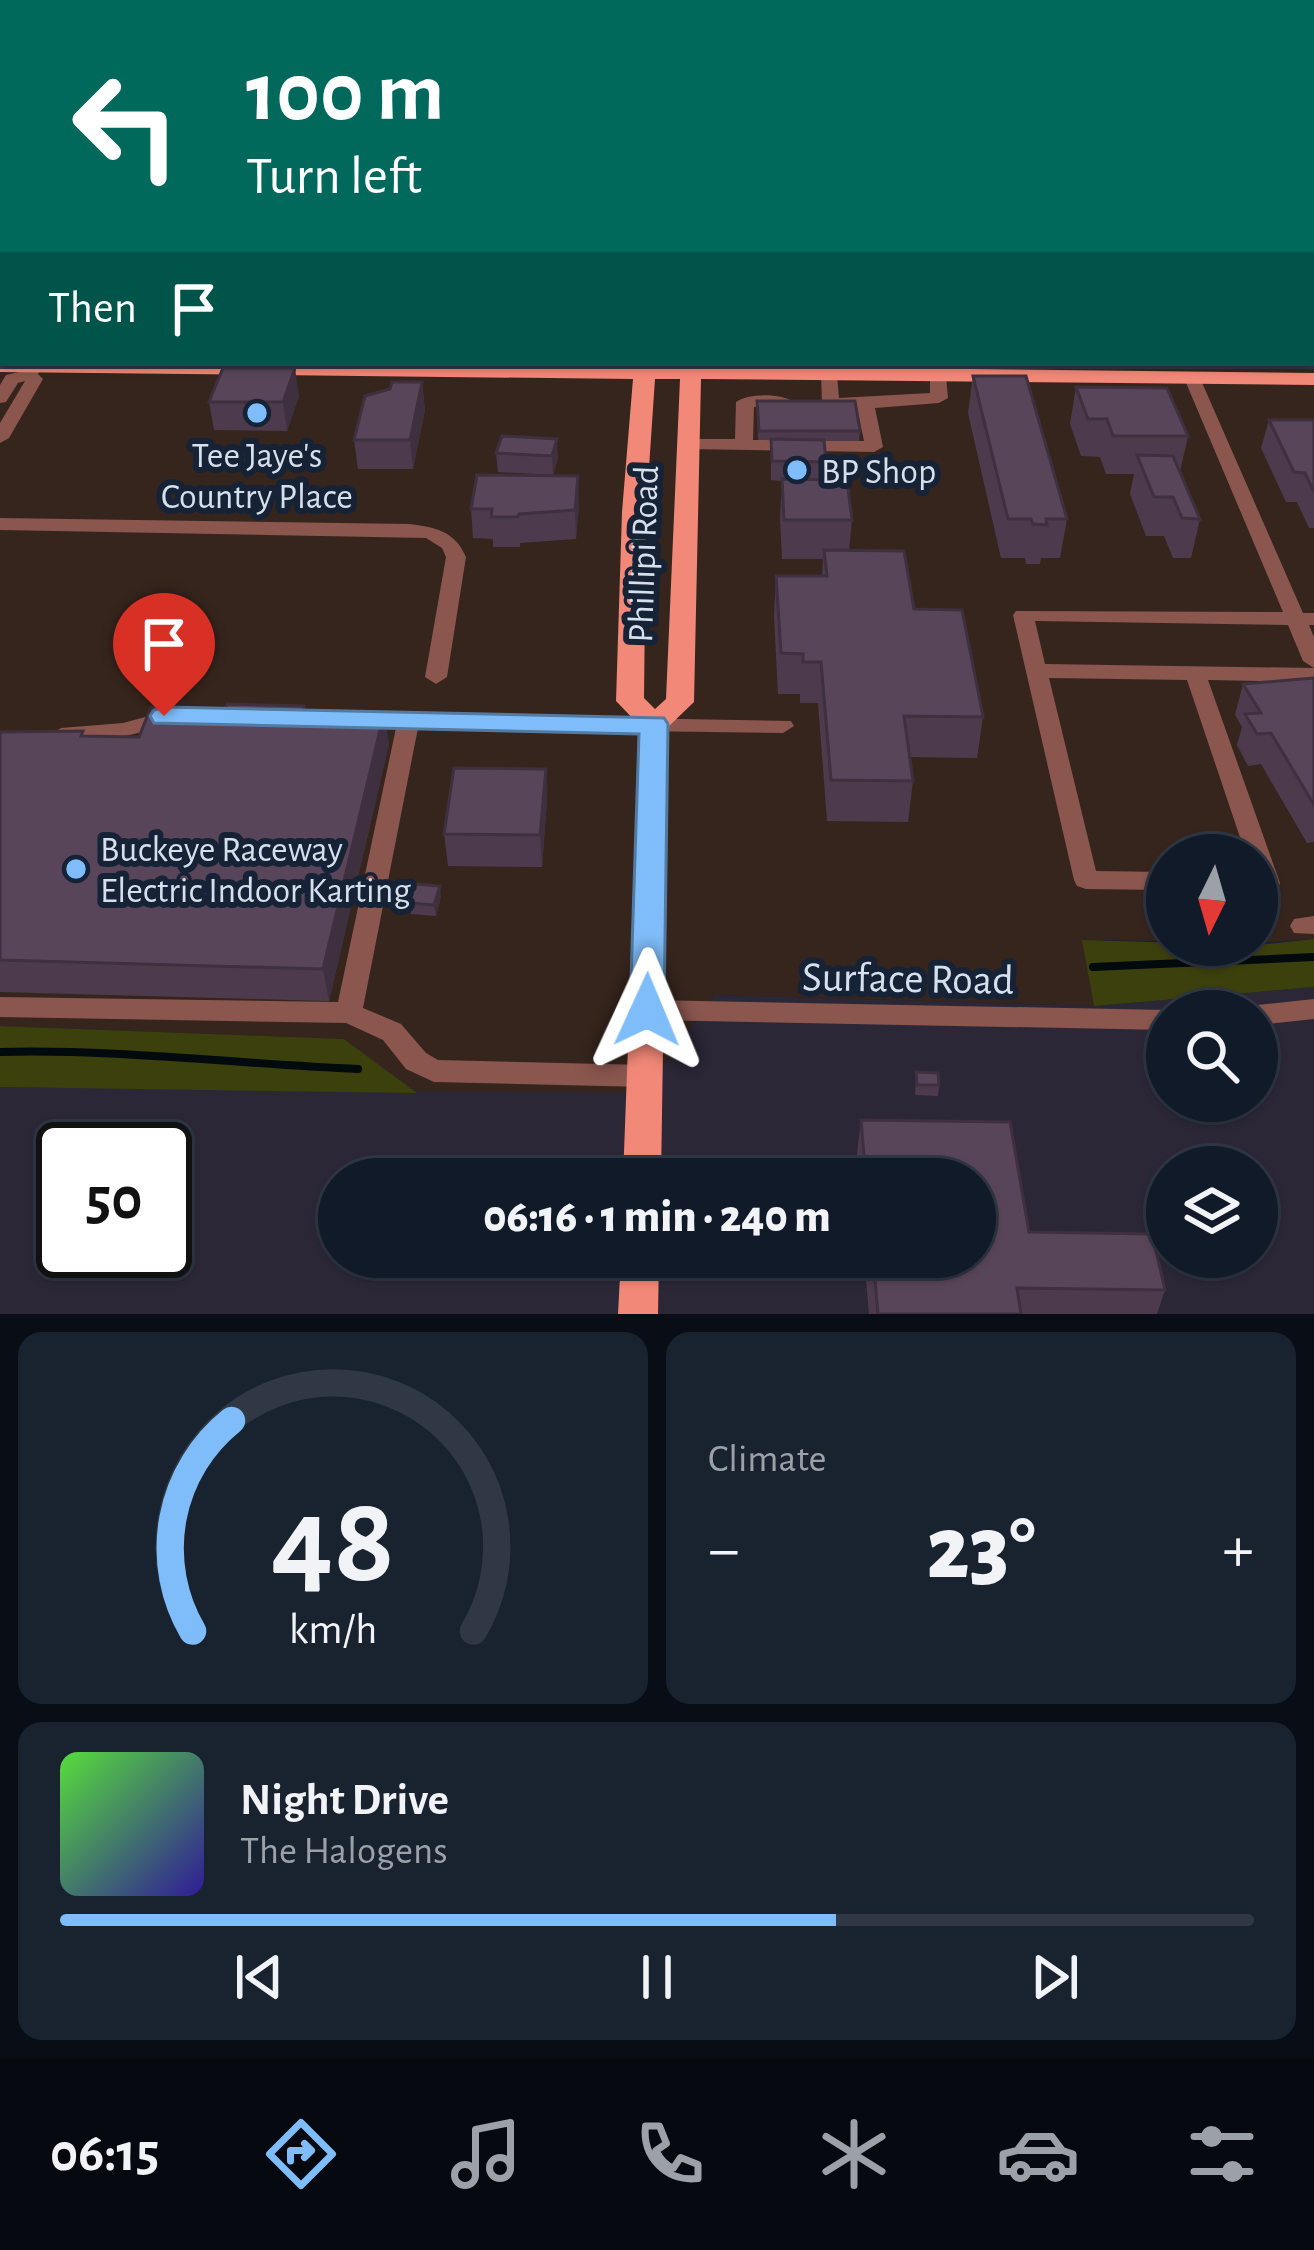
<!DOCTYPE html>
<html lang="en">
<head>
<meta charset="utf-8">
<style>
	body { margin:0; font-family:"Alegreya Sans",sans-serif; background:#192330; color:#f1f3f6; height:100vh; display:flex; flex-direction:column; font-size:45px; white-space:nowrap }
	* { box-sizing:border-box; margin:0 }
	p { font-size:39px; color:#9ca1a8 }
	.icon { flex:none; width:66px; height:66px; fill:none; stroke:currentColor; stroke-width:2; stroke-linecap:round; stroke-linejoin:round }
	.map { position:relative; height:1314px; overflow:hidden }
	.details { display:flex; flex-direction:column; gap:18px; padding:18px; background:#090e16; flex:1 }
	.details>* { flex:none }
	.guide { position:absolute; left:0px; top:0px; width:1314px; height:366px; box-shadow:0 3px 9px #0004,0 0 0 3px #303845; background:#00695c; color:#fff; overflow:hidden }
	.needle { width:78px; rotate:185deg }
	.fabs { position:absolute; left:1146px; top:834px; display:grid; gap:24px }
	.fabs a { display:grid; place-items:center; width:132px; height:132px; border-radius:50%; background:#101a28; box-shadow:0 3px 9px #0004,0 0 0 3px #303845; font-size:60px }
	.speed { position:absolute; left:36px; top:1122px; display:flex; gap:24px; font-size:60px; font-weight:700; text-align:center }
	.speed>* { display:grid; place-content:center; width:156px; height:156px; border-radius:50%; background:#101a28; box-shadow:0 3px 9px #0004,0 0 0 3px #303845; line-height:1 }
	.speed .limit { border:6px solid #111; border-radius:18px; background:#fff; color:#111 }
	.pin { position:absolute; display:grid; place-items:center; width:102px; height:102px; color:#fff; margin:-123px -51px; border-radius:50% 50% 50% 0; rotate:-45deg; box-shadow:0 0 12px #0007 }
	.pin .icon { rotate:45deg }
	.me { position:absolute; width:132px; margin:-66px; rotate:1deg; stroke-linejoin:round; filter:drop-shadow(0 0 9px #0008) }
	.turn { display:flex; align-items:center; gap:42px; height:252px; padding:0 48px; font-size:54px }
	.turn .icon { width:156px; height:156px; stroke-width:2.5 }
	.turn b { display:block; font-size:84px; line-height:102px }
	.then { display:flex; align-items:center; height:114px; padding:0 48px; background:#0003; gap:24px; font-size:45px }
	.big { font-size:90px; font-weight:800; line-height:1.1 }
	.details .card { flex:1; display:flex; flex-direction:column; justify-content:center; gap:18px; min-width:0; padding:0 42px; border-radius:24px; background:#192330 }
	.details .dial { align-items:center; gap:0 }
	.dial svg { height:312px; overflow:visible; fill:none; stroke:#303845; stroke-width:7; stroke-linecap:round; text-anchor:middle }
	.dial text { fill:#f1f3f6; stroke:none }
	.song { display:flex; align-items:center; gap:36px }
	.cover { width:144px; height:144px; border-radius:18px; background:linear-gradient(135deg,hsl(110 70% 55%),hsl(250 70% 35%)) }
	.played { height:12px; border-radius:6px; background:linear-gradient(90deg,#7fbdfa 65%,#303845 65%) }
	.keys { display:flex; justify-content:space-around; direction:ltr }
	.heat { display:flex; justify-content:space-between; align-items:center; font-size:66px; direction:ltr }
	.details .tiles { flex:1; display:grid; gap:18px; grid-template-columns:1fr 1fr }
	.card:last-child { grid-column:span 2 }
	.trip { position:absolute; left:318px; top:1158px; width:678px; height:120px; border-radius:60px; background:#101a28; box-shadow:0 3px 9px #0004,0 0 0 3px #303845; font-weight:800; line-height:120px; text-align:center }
	.dock { display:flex; height:192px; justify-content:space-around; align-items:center; background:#060a10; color:#9ca1a8 }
	.dock .icon { width:84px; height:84px }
	.dock .active { color:#7fbdfa }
	.dock b { font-size:54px; color:#f1f3f6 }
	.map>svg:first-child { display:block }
</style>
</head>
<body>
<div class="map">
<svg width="1314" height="1314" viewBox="0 0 1314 1314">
	<rect width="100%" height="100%" fill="#162236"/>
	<path fill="#36251d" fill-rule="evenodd" d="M0 0H1314V939L1257 943V855H1167V941L1083 940 1094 1006 715 995 644 1093H417L344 1039 0 1026ZM3 3H1311V363H3Z"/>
	<path fill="#2b2737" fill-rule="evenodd" d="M1314 987V1314H0V1087L644 1093 715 995 1094 1006ZM1167 1011H1257V1101H1167ZM63 1149H165V1251H63ZM1167 1167H1257V1257H1167ZM339 1179H975V1257H339Z"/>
	<path fill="#3c400c" d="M1314 939V987L1094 1006 1082 940 1257 945Z
		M0 1026 344 1039 417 1093 0 1087Z"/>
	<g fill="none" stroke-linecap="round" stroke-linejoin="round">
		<path stroke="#020a0e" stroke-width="8" d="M1093 967 1314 957
			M0 1052C119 1049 239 1064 358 1069"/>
		<path fill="#8a564e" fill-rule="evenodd" d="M529 0H541L543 3H531Z
			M633 0H645L631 3Z
			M1121 0H1133V3H1121Z
			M1311 54 1314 55V66L1311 65Z
			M1311 119H1314V127H1311Z
			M0 154H3V162H0Z
			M0 181H3V189H0Z
			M1311 227H1314V239H1311Z
			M1311 304H1314V314H1311Z
			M1311 325 1314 326V338L1311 337Z
			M1314 343V353L1311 354V344Z
			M28 363H44L38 374 43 379 9 438 0 443V423L25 381 18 383 6 402 0 403V385L6 375 23 371Z
			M829 370 837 375 839 398 930 393V376L938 371 946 376 948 398 939 403 875 408 883 447 874 452 687 449 678 444 687 439H735L736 402C749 393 781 393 794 402L785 407H754L753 440 864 441 857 408H831L822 403 821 375Z
			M1192 373 1200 378 1303 613H1314V625H1309L1314 637V668L1303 661 1288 625 1035 621 1045 664 1314 668V682L1208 680 1280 883 1277 889 1257 891V855H1246L1187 680 1049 678 1096 871 1167 872V890L1086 889 1077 886 1074 880 1013 615 1016 611 1283 612 1184 378Z
			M0 518 409 524C435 527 455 531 466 557L447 677 436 684 425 677 446 557 442 548 426 538 0 530Z
			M171 710 179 712 182 717 179 722C150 730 72 754 50 735L61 728 123 723Z
			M358 713 791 721 794 726 783 733 418 728 363 1008 401 1024 426 1053 438 1060 645 1065 655 1068 659 1076 655 1084 645 1087 434 1082 406 1069 383 1040 346 1023 0 1017V997L338 1002 396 728 350 725 347 720Z
			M1314 916V934L1294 933 1290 926 1294 919Z
			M1314 999V1019L1257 1025V1011H1246L1257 1005Z
			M647 1000 1167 1010 1172 1011H1167V1030L647 1020 638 1017 634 1010 638 1003Z"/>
		<path fill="#f28878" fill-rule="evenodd" d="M0 337H3V349H0Z
			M1311 352H1314V364L1305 363H1311Z
			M0 360 3 363H702V366L1314 373V385L701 379 694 702 668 727 661 1179H623L640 726 616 701 622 512 633 379 0 372ZM655 379H680L666 699 655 709 644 698 646 512Z
			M621 1257H659L658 1314H618Z"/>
	</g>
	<path fill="#4d3b4d" d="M259 0H478L463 3H259Z
		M0 240H3V290H0Z
		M973 376 1067 519 1060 558H1041L1040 564H1026L1025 558H1001L968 413Z
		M422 382 425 410 413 469H358L354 440Z
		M1076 387 1188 436 1180 472 1200 519 1191 558H1173L1164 536H1146L1130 494 1134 474H1106L1100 457 1081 456 1070 424Z
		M299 396 287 431 214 430 209 402Z
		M757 401 860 431 859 441H824V480L852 520 849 550 914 609 983 717 977 758 910 757 913 781 908 822 827 821 818 703H800V694H778L774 616 776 576H822L823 559H782L780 518 782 481 771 480V440H758Z
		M1269 420H1314V528H1309L1297 502H1286L1261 448Z
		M502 436 558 458 553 475 498 472 496 453Z
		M579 505 576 539 520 543V547H493V539L473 538 471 509Z
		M1314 678V842L1307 843 1261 764 1248 766 1237 745 1242 727 1235 715 1243 684Z
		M305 711 389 744 329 1001 0 992V732L139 737Z
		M546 769 547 800 542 867 448 866 444 834Z
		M441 896 436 916 411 914 409 903Z
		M916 1072 939 1085 938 1096 915 1095Z
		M861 1120 1010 1122 1029 1232 1152 1234 1165 1290 1157 1314H869L864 1257H975V1179H857L856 1162Z"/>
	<path fill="#3e303e" d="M407 0H424L425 3H407Z
		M438 0H478L463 3H439Z
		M295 368 299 396 287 431 283 402Z
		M422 382 425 410 413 469 410 440Z
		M557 439 558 458 553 475 552 456Z
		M578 476 579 505 576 539 575 510Z
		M384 713 389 744 329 1001 323 969Z
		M546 769 547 800 542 867 540 835Z
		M440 886 441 896 436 916 434 905Z"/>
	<path fill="#594559" stroke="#3e303e" stroke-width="3" d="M0 240H3V263H0Z
		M223 368H295L283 402H209Z
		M973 376H1026L1067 519H1046L1047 525 1033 524 1031 519H1008Z
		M392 382H422L410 440H354L365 396 390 389Z
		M1076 387 1167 388 1188 436H1113L1107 419H1088Z
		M757 401H855L860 431H759Z
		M1269 420H1314V492L1305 473 1294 472Z
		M502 436 557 439 552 456 496 453Z
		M771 439 824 440 826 462 772 461Z
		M1137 455 1173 456 1200 519 1182 518 1173 497H1154Z
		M477 475 578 476 575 510 519 514 518 517H491L492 509H471Z
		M782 479 847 480 852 520H784Z
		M824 550 904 551 914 609 962 610 983 717 904 716 913 781 831 780 821 662H803V654L781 653 776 576H827Z
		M1314 678V805L1271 733 1257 734 1245 714 1261 713 1243 684Z
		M227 704 304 706 303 711 384 713 323 969 0 960V732L83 731 81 736 139 737 151 707 225 709Z
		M454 768 546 769 540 835 444 834Z
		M415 884 440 886 434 905 409 903Z
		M916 1072 938 1073 939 1085H917Z
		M861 1120 1010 1122 1029 1232 1152 1234 1165 1290 1017 1288 1021 1314H878L873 1257H975V1179H866Z"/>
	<path fill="#7fbdfa" stroke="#537ba2" stroke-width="3" d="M164 707 664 718 668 724 664 1010 659 1020 647 1024 635 1020 630 1010 639 734 154 723 150 716 154 710Z"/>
	<g fill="#7fbdfa" stroke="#162236" stroke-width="4.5">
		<circle cx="257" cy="413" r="12"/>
		<circle cx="797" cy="470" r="12"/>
		<circle cx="76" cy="869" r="12"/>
	</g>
	<g text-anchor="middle" stroke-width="12" stroke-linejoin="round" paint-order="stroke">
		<g font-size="36" fill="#d6dfec" stroke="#162236" text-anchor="start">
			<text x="257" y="467" text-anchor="middle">Tee Jaye's<tspan x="257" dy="41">Country Place</tspan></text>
			<text x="821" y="483">BP Shop</text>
			<text x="100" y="861">Buckeye Raceway<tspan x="100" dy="41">Electric Indoor Karting</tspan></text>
		</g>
		<g font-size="36" fill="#d6dfec" stroke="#162236">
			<text transform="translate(642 554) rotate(-88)" y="13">Phillipi Road</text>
		</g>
		<g font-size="42" fill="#d6dfec" stroke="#162236">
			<text transform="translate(908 977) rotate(1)" y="15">Surface Road</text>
		</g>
	</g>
</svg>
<div class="fabs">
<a><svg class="needle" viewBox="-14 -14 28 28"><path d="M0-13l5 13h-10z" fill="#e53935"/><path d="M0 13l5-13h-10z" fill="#9ca1a8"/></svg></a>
<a><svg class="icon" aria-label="search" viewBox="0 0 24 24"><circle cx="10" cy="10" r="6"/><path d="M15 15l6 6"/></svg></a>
<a><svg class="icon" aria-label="layers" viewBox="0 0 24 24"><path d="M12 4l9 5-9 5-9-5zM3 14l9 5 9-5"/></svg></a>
</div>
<div class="speed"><div class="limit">50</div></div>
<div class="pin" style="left:164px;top:716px;background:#d93025"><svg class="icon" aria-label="arrive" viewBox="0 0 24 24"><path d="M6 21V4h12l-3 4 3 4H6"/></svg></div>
<svg class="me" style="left:647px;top:1010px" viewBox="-20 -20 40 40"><path d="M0-17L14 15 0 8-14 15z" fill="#7fbdfa" stroke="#fff" stroke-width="4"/></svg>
<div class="trip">06:16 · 1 min · 240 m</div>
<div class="guide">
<div class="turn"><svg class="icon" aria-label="left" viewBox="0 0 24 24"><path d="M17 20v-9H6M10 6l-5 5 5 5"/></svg><div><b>100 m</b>Turn left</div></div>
<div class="then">Then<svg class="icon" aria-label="arrive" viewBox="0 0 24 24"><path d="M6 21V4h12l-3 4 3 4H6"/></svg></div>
</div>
</div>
<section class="details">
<div class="tiles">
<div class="card dial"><svg viewBox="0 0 100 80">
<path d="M14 69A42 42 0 1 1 86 69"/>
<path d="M14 69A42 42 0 0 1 24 15" stroke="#7fbdfa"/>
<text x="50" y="56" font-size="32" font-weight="700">48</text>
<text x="50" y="72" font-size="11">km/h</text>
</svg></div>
<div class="card"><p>Climate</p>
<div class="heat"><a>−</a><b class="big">23°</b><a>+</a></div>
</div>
<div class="card">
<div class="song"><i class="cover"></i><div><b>Night Drive</b><p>The Halogens</p></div></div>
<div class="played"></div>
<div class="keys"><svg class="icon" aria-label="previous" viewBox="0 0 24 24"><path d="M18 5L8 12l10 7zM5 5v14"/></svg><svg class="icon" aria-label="pause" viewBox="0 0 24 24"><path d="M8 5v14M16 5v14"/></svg><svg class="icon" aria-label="next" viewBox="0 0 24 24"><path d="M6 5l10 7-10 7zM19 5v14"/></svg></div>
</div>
</div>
</section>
<nav class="dock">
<b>06:15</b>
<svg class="icon active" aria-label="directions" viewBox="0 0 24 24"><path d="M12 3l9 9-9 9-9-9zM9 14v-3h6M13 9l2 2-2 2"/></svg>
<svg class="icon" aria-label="music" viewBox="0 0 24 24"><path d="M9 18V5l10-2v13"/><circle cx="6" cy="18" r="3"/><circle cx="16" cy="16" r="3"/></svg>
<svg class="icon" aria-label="phone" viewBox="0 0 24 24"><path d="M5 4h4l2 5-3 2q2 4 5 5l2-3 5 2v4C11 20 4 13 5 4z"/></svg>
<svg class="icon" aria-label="climate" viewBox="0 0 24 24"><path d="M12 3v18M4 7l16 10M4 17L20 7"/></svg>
<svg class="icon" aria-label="car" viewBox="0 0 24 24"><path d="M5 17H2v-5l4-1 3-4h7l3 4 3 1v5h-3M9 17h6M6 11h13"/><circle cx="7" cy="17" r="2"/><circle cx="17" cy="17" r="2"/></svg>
<svg class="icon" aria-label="filters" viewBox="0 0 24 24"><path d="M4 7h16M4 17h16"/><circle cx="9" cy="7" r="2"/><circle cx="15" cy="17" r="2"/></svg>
</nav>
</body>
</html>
